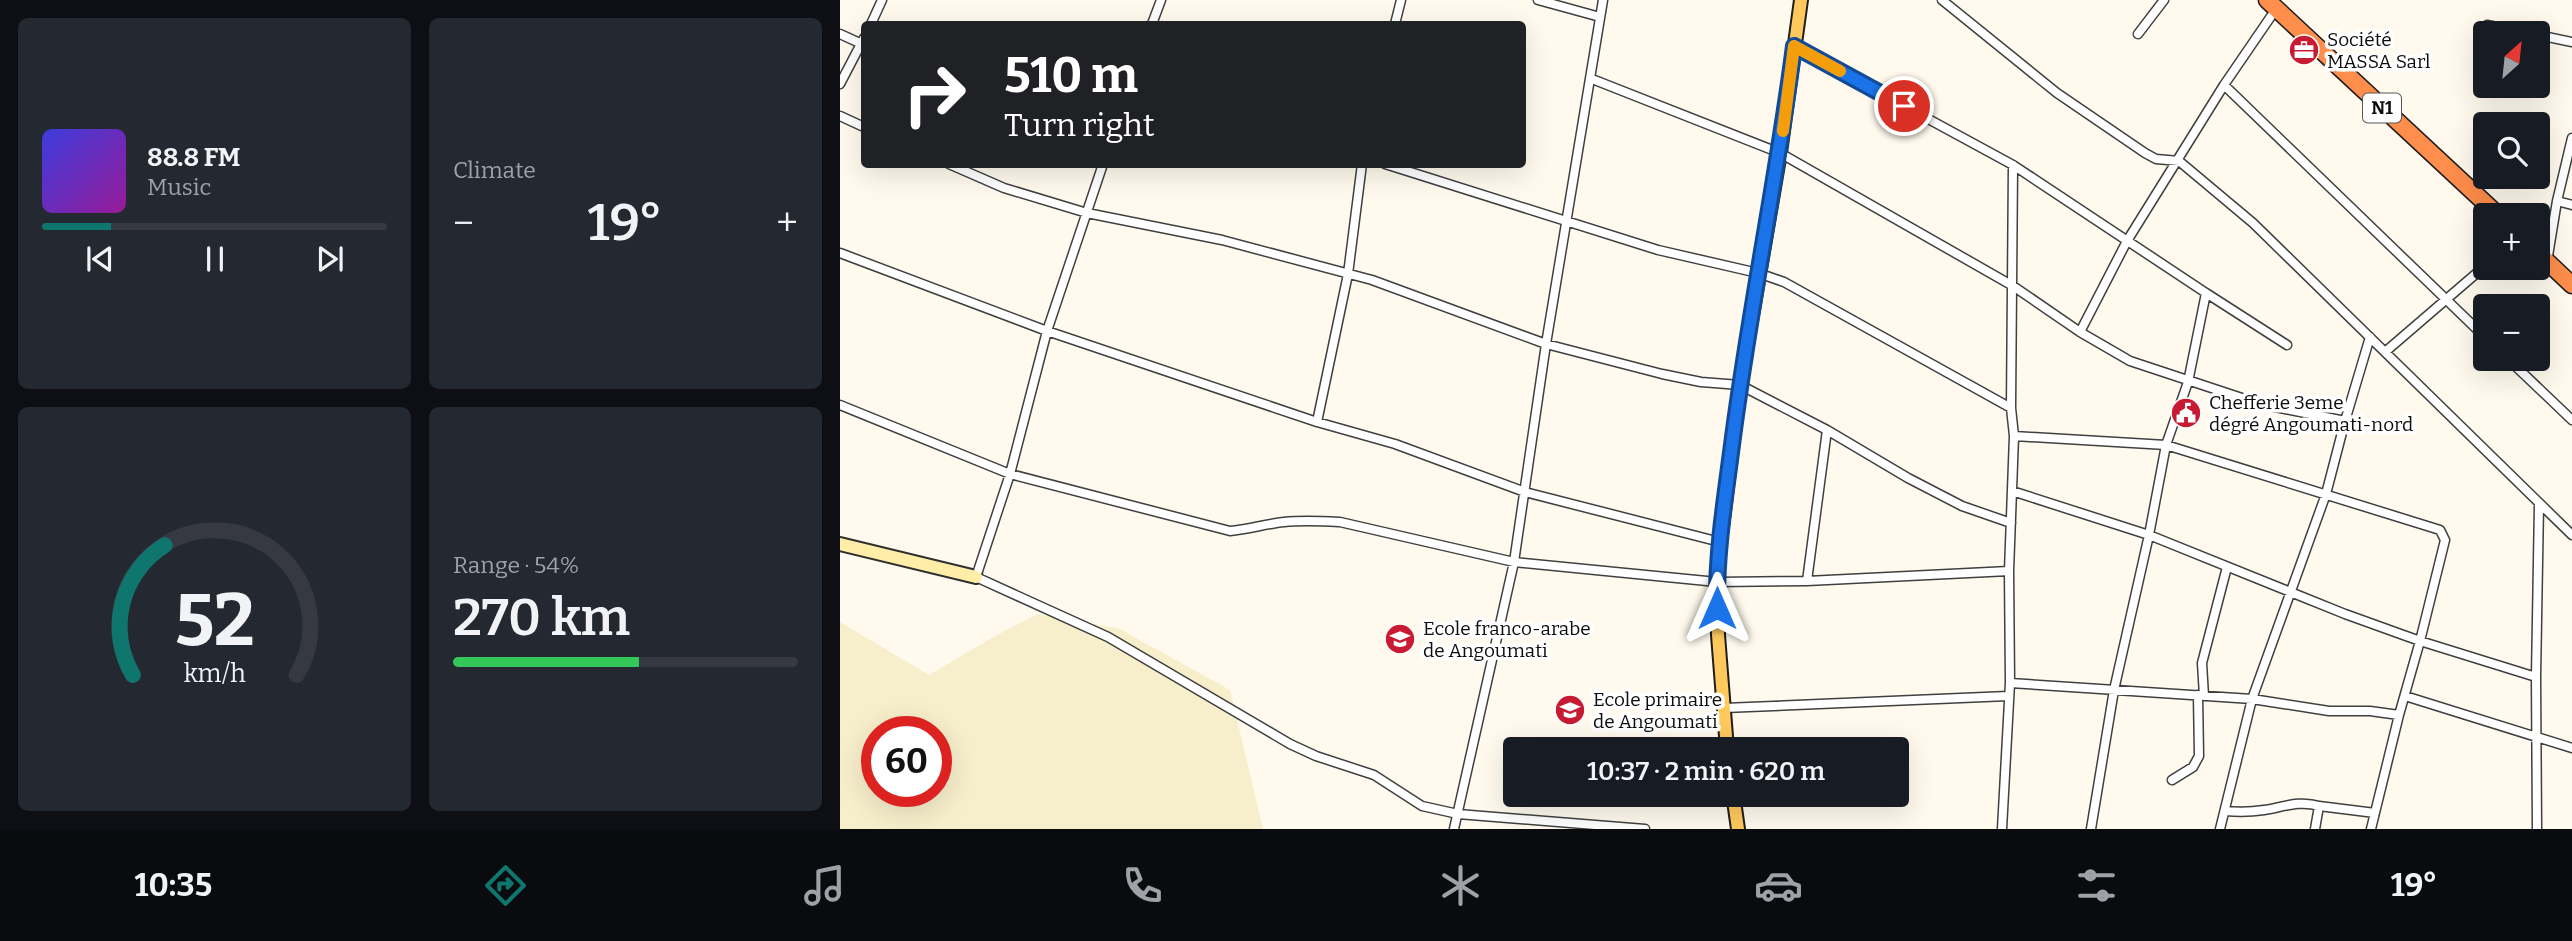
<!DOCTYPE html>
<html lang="en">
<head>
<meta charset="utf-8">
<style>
	body { margin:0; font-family:Bitter,serif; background:#242831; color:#f1f3f6; height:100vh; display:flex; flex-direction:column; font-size:26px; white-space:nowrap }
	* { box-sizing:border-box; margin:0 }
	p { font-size:23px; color:#9ea1a6 }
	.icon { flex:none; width:38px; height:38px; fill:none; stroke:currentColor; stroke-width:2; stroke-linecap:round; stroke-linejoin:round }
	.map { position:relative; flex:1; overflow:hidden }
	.details { display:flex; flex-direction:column; gap:18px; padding:18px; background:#0d0f14; width:840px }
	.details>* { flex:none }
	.banner { position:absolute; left:21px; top:21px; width:665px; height:147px; border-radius:7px; box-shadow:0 7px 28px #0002; background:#202124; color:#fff; overflow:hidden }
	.needle { width:46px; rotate:27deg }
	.controls { position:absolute; left:1633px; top:21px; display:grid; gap:14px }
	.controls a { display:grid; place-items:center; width:77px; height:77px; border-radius:7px; background:#171b24; box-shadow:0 7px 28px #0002; font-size:35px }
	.speed { position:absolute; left:21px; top:716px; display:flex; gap:14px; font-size:35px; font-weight:700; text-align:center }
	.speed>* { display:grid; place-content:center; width:91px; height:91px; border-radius:50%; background:#171b24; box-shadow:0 7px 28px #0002; line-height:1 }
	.speed .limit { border:10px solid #d22; background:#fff; color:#111 }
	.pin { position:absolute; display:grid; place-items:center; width:60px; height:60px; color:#fff; margin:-30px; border:4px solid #fff; border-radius:50%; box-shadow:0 2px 7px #0007 }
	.me { position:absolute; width:77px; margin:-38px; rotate:0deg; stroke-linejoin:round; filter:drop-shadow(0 0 5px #0008) }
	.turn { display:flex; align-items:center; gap:24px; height:147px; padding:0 28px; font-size:32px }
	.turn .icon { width:91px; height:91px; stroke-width:2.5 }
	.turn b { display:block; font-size:49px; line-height:60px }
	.big { font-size:52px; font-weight:600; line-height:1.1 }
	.details .card { flex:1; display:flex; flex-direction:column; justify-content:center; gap:10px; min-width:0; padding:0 24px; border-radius:10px; background:#242831 }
	.details .dial { align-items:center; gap:0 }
	.dial svg { height:182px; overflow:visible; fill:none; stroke:#363941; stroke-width:7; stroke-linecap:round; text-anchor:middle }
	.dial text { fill:#f1f3f6; stroke:none }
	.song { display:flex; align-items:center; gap:21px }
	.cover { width:84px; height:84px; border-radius:10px; background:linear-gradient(135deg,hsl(240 70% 55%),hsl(300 70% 35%)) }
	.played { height:7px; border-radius:4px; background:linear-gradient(90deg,#0f766e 20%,#363941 20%) }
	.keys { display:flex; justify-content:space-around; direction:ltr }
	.heat { display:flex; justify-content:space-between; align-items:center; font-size:38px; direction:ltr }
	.charge { height:10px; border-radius:5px; background:linear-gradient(90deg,#34c759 54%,#363941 0) }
	.details .tiles { flex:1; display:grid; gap:18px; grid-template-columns:repeat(2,1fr) }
	.trip { position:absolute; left:663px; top:737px; width:406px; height:70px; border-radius:7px; background:#171b24; box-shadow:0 7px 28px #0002; font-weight:600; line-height:70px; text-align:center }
	.tab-bar { display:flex; height:112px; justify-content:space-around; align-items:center; background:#090b0e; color:#9ea1a6 }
	.tab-bar .icon { width:49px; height:49px }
	.tab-bar .on { color:#0f766e }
	.tab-bar b { font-size:32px; color:#f1f3f6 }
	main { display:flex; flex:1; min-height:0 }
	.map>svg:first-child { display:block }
</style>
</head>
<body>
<main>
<section class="details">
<div class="tiles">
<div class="card">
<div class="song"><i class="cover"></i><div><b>88.8 FM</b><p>Music</p></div></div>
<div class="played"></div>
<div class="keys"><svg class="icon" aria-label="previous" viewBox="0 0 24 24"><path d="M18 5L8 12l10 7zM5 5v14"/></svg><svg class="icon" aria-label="pause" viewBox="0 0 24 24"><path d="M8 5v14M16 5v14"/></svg><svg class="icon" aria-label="next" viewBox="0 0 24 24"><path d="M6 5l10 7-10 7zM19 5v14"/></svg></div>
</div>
<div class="card"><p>Climate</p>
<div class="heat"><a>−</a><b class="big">19°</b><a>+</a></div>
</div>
<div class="card dial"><svg viewBox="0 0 100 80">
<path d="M14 69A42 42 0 1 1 86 69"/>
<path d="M14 69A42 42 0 0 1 28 12" stroke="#0f766e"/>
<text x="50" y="56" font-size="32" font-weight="700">52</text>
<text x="50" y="72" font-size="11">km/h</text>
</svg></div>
<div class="card"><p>Range · 54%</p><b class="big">270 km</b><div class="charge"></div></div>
</div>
</section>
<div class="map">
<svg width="1732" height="829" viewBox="0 0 1732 829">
	<rect width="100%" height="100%" fill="#fffaed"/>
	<path fill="#f7efcb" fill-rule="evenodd" d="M198 614 280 629 390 690 423 829H0V622L89 675 155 636ZM37 732H96V791H37Z"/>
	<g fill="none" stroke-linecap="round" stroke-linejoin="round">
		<g stroke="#404040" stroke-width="11">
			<path id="street" d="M698 0 760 17
				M1102 0 1217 93 1305 153 1316 159 1339 161 1413 223 1732 535
				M31 24 42 0
				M312 24 321 0
				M555 24 561 0
				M1647 25 1687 33
				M0 34 24 45
				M1298 34 1324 0
				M1698 35 1732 42
				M954 46 1173 165 1366 293 1348 382 1326 445 1309 535 1274 690 1251 829
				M752 79 940 153 1173 286 1240 332 1290 361 1420 404 1505 421 1486 494 1412 699 1380 829
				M0 84 24 38
				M1384 85 1645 337
				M0 116 24 127
				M109 164 164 188 247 213 382 240 532 280 706 344 822 374 861 382 900 385 987 430 1068 478 1122 506 1171 523
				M263 164 207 331 170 474 136 577 268 637 450 744 476 756 534 775 582 806 618 814 805 829
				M545 164 818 250 918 273 944 282 1171 408
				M1717 201 1732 205
				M0 253 207 331 477 422 555 444 685 492 880 542
				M1707 262 1717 201 1732 138
				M1366 293 1447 345
				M1240 332 1287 241 1384 85 1436 9
				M1545 352 1645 266
				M1668 359 1732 420
				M0 405 170 474 390 531C409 529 426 524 444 522 463 520 481 521 500 522L674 562 877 582 967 581 1169 571
				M1505 421 1530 337
				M477 422 508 274 522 164
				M1172 491 1309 535 1505 614 1580 641 1696 677
				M967 581 987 430
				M1170 683 1412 699 1489 711H1530L1559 715 1580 641 1605 540 1600 530 1326 445 1174 436
				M1364 696 1362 663 1387 567
				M1565 696 1732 748
				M884 708 1168 696
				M1332 780 1353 767 1359 756 1358 695
				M1479 806 1535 813
				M1385 811C1398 812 1411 812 1424 810 1443 807 1460 800 1479 806L1475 829
				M614 829 674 562 706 344 763 0
				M1162 829 1170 683 1169 571 1174 436 1171 408 1173 165
				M1531 829 1559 715
				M1697 829 1696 677 1699 504"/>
		</g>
		<g stroke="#2f2f2f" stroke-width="16">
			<path id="secondary" d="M0 544 136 577"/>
		</g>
		<g stroke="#1e1e1e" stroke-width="16">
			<path id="primary" d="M887 749 878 635 877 582 880 542 900 385 940 153 961 0
				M893 794 898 829"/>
		</g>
		<g stroke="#1e1e1e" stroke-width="19">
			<path id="highway" d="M1427 0 1658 215
				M1698 253 1732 285"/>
		</g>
		<use href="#street" stroke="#fff" stroke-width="8"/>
		<use href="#secondary" stroke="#ffeda8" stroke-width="12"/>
		<use href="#primary" stroke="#ffc95d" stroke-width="12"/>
		<use href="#highway" stroke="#ff8d4b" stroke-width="16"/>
	</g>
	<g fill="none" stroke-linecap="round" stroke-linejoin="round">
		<g stroke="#114b97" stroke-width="18">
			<path id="route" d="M877 608C876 553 885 499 892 445 909 311 937 179 954 46L1064 106"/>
		</g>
		<use href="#route" stroke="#1a73e8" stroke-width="12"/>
		<path stroke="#f59e0b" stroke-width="12" d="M943 131 954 46 1000 71"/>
	</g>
	<defs>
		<g id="office-disc" transform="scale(1.575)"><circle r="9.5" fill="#c81b33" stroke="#fff"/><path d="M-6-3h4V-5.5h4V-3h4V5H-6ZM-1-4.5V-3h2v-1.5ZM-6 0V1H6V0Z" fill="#fff"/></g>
		<g id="civic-disc" transform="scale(1.575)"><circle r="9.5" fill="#c81b33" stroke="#fff"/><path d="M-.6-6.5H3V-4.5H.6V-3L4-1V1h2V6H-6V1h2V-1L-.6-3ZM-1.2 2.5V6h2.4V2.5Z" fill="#fff"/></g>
		<g id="school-disc" transform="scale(1.575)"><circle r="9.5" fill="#c81b33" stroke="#fff"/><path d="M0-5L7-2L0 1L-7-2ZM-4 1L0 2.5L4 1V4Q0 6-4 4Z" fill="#fff"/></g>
	</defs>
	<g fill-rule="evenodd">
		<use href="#office-disc" x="1464" y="50"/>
		<use href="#civic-disc" x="1346" y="413"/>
		<use href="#school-disc" x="560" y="639"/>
		<use href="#school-disc" x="730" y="710"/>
	</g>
	<g text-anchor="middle" stroke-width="7" stroke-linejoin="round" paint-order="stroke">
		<rect fill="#fff" stroke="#565656" stroke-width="2" x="1523" y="93.5" width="38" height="29" rx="5"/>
		<g font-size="18" font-weight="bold" fill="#0d0d0d">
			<text x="1542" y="114">N1</text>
		</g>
		<g font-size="19" fill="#0d0d0d" stroke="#fff" text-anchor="start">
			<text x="1487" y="46">Société<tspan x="1487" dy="22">MASSA Sarl</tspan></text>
			<text x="1369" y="409">Chefferie 3eme<tspan x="1369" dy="22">dégré Angoumati-nord</tspan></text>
			<text x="583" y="635">Ecole franco-arabe<tspan x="583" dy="22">de Angoumati</tspan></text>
			<text x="753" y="706">Ecole primaire<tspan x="753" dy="22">de Angoumati</tspan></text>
		</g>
	</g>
</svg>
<div class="controls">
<a><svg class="needle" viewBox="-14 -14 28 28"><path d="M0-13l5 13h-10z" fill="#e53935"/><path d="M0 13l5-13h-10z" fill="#9ea1a6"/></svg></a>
<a><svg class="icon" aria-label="search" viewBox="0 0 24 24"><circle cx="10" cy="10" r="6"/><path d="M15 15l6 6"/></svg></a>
<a>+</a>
<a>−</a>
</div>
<div class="speed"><div class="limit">60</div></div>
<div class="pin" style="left:1064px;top:106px;background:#d93025"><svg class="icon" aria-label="arrive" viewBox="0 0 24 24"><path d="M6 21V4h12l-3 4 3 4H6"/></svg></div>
<svg class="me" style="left:877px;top:608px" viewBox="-20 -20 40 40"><path d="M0-17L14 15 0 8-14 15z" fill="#1a73e8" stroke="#fff" stroke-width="4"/></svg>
<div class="trip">10:37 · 2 min · 620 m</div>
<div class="banner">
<div class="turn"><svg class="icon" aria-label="right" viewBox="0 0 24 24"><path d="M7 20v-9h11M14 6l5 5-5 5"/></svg><div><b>510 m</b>Turn right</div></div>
</div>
</div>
</main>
<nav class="tab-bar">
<b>10:35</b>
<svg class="icon on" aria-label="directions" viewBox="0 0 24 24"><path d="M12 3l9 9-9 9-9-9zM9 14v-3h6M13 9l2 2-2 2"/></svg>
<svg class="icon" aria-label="music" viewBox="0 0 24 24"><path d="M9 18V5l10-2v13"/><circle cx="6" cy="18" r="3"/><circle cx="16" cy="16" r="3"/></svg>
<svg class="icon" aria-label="phone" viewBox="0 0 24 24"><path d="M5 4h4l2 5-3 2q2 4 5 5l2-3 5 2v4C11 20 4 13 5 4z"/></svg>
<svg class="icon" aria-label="climate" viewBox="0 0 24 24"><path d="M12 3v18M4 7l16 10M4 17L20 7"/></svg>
<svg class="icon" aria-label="car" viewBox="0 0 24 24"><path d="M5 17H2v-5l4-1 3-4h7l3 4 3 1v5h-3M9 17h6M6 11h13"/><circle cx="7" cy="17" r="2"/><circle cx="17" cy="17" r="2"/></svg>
<svg class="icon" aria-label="filters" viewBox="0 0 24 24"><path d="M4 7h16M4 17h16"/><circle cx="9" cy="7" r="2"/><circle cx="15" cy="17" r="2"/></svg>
<b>19°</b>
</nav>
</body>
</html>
